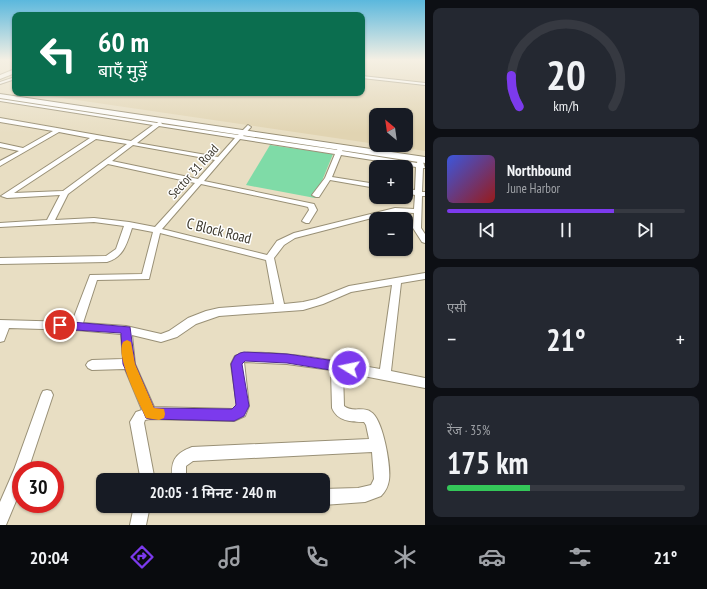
<!DOCTYPE html>
<html lang="hi">
<head>
<meta charset="utf-8">
<style>
	body { margin:0; font-family:"PT Sans Narrow","Noto Sans Devanagari",sans-serif; background:#242831; color:#f1f3f6; height:100vh; display:flex; flex-direction:column; font-size:15px; white-space:nowrap }
	* { box-sizing:border-box; margin:0 }
	p { font-size:13px; color:#9ea1a6 }
	.icon { flex:none; width:22px; height:22px; fill:none; stroke:currentColor; stroke-width:2; stroke-linecap:round; stroke-linejoin:round }
	.map { position:relative; flex:1; overflow:hidden }
	.details { display:flex; flex-direction:column; gap:8px; padding:8px; background:#0d0f14; width:282px }
	.details>* { flex:none }
	.guide { position:absolute; left:12px; top:12px; width:353px; height:84px; border-radius:8px; box-shadow:0 1px 3px #0004; background:#0b6e4f; color:#fff; overflow:hidden }
	.needle { width:26px; rotate:331deg }
	.fabs { position:absolute; left:369px; top:108px; display:grid; gap:8px }
	.fabs a { display:grid; place-items:center; width:44px; height:44px; border-radius:8px; background:#171b24; box-shadow:0 1px 3px #0004; font-size:20px }
	.speed { position:absolute; left:12px; top:461px; display:flex; gap:8px; font-size:20px; font-weight:700; text-align:center }
	.speed>* { display:grid; place-content:center; width:52px; height:52px; border-radius:50%; background:#171b24; box-shadow:0 1px 3px #0004; line-height:1 }
	.speed .limit { border:6px solid #d22; background:#fff; color:#111 }
	.pin { position:absolute; display:grid; place-items:center; width:34px; height:34px; color:#fff; margin:-17px; border:2px solid #fff; border-radius:50%; box-shadow:0 1px 4px #0007 }
	.me { position:absolute; width:44px; margin:-22px; rotate:280deg; stroke-linejoin:round; filter:drop-shadow(0 0 3px #0008) }
	.turn { display:flex; align-items:center; gap:14px; height:84px; padding:0 20px; font-size:18px }
	.turn .icon { width:52px; height:52px; stroke-width:2.5 }
	.turn b { display:block; font-size:28px; line-height:34px }
	.big { font-size:30px; font-weight:600; line-height:1.1 }
	.details .widget { flex:1; display:flex; flex-direction:column; justify-content:center; gap:6px; min-width:0; padding:0 14px; border-radius:8px; background:#242831 }
	.details .dial { align-items:center; gap:0 }
	.dial svg { height:104px; overflow:visible; fill:none; stroke:#363941; stroke-width:7; stroke-linecap:round; text-anchor:middle }
	.dial text { fill:#f1f3f6; stroke:none }
	.song { display:flex; align-items:center; gap:12px }
	.cover { width:48px; height:48px; border-radius:6px; background:linear-gradient(135deg,hsl(230 70% 55%),hsl(0 70% 35%)) }
	.played { height:4px; border-radius:2px; background:linear-gradient(90deg,#7c3aed 70%,#363941 70%) }
	.keys { display:flex; justify-content:space-around; direction:ltr }
	.heat { display:flex; justify-content:space-between; align-items:center; font-size:22px; direction:ltr }
	.charge { height:6px; border-radius:3px; background:linear-gradient(90deg,#34c759 35%,#363941 0) }
	.trip { position:absolute; left:96px; top:473px; width:234px; height:40px; border-radius:8px; background:#171b24; box-shadow:0 1px 3px #0004; font-weight:600; line-height:40px; text-align:center }
	.tab-bar { display:flex; height:64px; justify-content:space-around; align-items:center; background:#090b0e; color:#9ea1a6 }
	.tab-bar .icon { width:28px; height:28px }
	.tab-bar .selected { color:#7c3aed }
	.tab-bar b { font-size:18px; color:#f1f3f6 }
	main { display:flex; flex:1; min-height:0 }
	.map>svg:first-child { display:block }
</style>
</head>
<body>
<main>
<div class="map">
<svg width="425" height="525" viewBox="0 0 425 525">
	<rect width="100%" height="100%" fill="#e8dec3"/>
	<path fill="#e1d4b2" d="M362 60H425V151L386 145H406V115H376V144L29 93H362Z"/>
	<path fill="#7fdba7" d="M270 145 333 154 315 198 246 185Z"/>
	<g fill="none" stroke-linecap="round" stroke-linejoin="round">
		<g stroke="#999076" stroke-width="2">
			<path id="minor" d="M362 76 425 83V85L362 78Z
				M15 77V79L0 84V82Z
				M0 99 157 123 160 121 162 124 238 135 248 125 251 127 243 136 337 150 339 146 341 145 344 147 342 151 417 163 418 159H422L425 168H423L422 192H425V196H422L421 228 425 234V243L422 242 413 228 414 213 395 212 295 238 284 245 274 258 284 304 303 302 316 299 349 286 425 273V279L401 283 391 371 425 378V388L343 372 344 406C352 413 363 406 371 412 383 419 391 466 389 480 388 486 386 491 381 496L365 502 323 505V489L358 488 371 485 374 479 372 452 193 461 186 466V480H172C171 461 174 454 192 447L369 439 366 425 364 422C351 422 337 421 332 408L331 370 287 364 244 362 249 406 245 416 234 421 150 419 145 420 144 423 154 476 153 480H139L140 476 130 422 136 412 142 410 125 369 92 370 88 368 86 365 88 362 92 360 123 359 121 334 76 330 9 328 4 341 0 342V320L72 322 90 275 142 274 153 232 132 228C127 243 124 257 107 262L0 264V258L106 256 116 249 124 226 94 222 0 227V223L47 220 60 195 7 198 1 196 90 138 59 132 0 166V161L19 151 0 147V143L23 148 53 131 0 122V118L131 141 153 125 0 101ZM159 126 235 138 218 157 137 143ZM96 139 127 144 63 191 14 193ZM240 139 335 154 325 178 312 195 316 197H319L330 180 376 188V184L332 177 341 155 416 167 415 190 406 189V193L415 195 414 209 395 208 294 233 277 241 267 255 162 229 201 184 304 206 308 207 309 210 302 221 306 223H309L317 210 314 204 204 181ZM133 145 215 160 198 179 112 161ZM108 164 195 183 155 227 129 222 94 218 55 220 68 194ZM160 233 266 260 274 304 219 308 206 311 188 318 169 331 161 334 126 326 83 323 97 280 149 279ZM392 285 380 369C343 362 306 355 269 353 257 353 246 351 235 356L231 364 237 406 233 409 154 407 135 364 132 335 161 342 177 337 196 324 219 316 303 310 323 304 351 292Z
				M47 390 51 391 53 395 28 470H21V489L6 525H0V502L14 470 41 395 43 391Z
				M134 506H150L146 525H130Z"/>
		</g>
		<g stroke="#999076" stroke-width="2">
			<path id="major" d="M15 69V73L0 79V75Z
				M0 94 425 157V163L0 98Z"/>
		</g>
		<use href="#minor" fill="#fff" fill-rule="evenodd"/>
		<use href="#major" fill="#fff" fill-rule="evenodd"/>
	</g>
	<linearGradient id="sky" x2="0" y2="1"><stop stop-color="#5bb8dd"/><stop offset="0.45" stop-color="#f5f0e4"/><stop offset="1" stop-color="#f5f0e4" stop-opacity="0"/></linearGradient>
	<rect width="425" height="133" fill="url(#sky)"/>
	<path fill="#7c3aed" stroke="#51269a" d="M60 321 130 327 135 364 154 408 232 409 236 405 231 364 235 356 240 353 244 352 287 354 349 363 353 365 355 368 353 371 349 373 287 363 245 361 242 364 249 406 244 416 234 421 150 419 146 418 123 364 121 333 60 329 57 328 55 325 57 322Z"/>
	<path fill="#f59e0b" d="M127 340 131 342 135 364 154 408 164 409 165 414 164 418 159 420 146 418C139 402 115 356 123 342Z"/>
	<g text-anchor="middle" stroke-width="3" stroke-linejoin="round" paint-order="stroke">
		<g font-size="13" fill="#3f3b30" stroke="#fff">
			<text transform="translate(193 171) rotate(-48)" y="5">Sector 31 Road</text>
		</g>
		<g font-size="15" fill="#3f3b30" stroke="#fff">
			<text transform="translate(219 231) rotate(14)" y="5">C Block Road</text>
		</g>
	</g>
</svg>
<div class="fabs">
<a><svg class="needle" viewBox="-14 -14 28 28"><path d="M0-13l5 13h-10z" fill="#e53935"/><path d="M0 13l5-13h-10z" fill="#9ea1a6"/></svg></a>
<a>+</a>
<a>−</a>
</div>
<div class="speed"><div class="limit">30</div></div>
<div class="pin" style="left:60px;top:325px;background:#d93025"><svg class="icon" aria-label="arrive" viewBox="0 0 24 24"><path d="M6 21V4h12l-3 4 3 4H6"/></svg></div>
<svg class="me" style="left:349px;top:368px" viewBox="-20 -20 40 40"><circle r="17" fill="#7c3aed" stroke="#fff" stroke-width="3"/><path d="M0-11L8 9 0 5-8 9z" fill="#fff"/></svg>
<div class="trip">20:05 · 1 मिनट · 240 m</div>
<div class="guide">
<div class="turn"><svg class="icon" aria-label="left" viewBox="0 0 24 24"><path d="M17 20v-9H6M10 6l-5 5 5 5"/></svg><div><b>60 m</b>बाएँ मुड़ें</div></div>
</div>
</div>
<section class="details">
<div class="widget dial"><svg viewBox="0 0 100 80">
<path d="M14 69A42 42 0 1 1 86 69"/>
<path d="M14 69A42 42 0 0 1 8 45" stroke="#7c3aed"/>
<text x="50" y="56" font-size="32" font-weight="700">20</text>
<text x="50" y="72" font-size="11">km/h</text>
</svg></div>
<div class="widget">
<div class="song"><i class="cover"></i><div><b>Northbound</b><p>June Harbor</p></div></div>
<div class="played"></div>
<div class="keys"><svg class="icon" aria-label="previous" viewBox="0 0 24 24"><path d="M18 5L8 12l10 7zM5 5v14"/></svg><svg class="icon" aria-label="pause" viewBox="0 0 24 24"><path d="M8 5v14M16 5v14"/></svg><svg class="icon" aria-label="next" viewBox="0 0 24 24"><path d="M6 5l10 7-10 7zM19 5v14"/></svg></div>
</div>
<div class="widget"><p>एसी</p>
<div class="heat"><a>−</a><b class="big">21°</b><a>+</a></div>
</div>
<div class="widget"><p>रेंज · 35%</p><b class="big">175 km</b><div class="charge"></div></div>
</section>
</main>
<nav class="tab-bar">
<b>20:04</b>
<svg class="icon selected" aria-label="directions" viewBox="0 0 24 24"><path d="M12 3l9 9-9 9-9-9zM9 14v-3h6M13 9l2 2-2 2"/></svg>
<svg class="icon" aria-label="music" viewBox="0 0 24 24"><path d="M9 18V5l10-2v13"/><circle cx="6" cy="18" r="3"/><circle cx="16" cy="16" r="3"/></svg>
<svg class="icon" aria-label="phone" viewBox="0 0 24 24"><path d="M5 4h4l2 5-3 2q2 4 5 5l2-3 5 2v4C11 20 4 13 5 4z"/></svg>
<svg class="icon" aria-label="climate" viewBox="0 0 24 24"><path d="M12 3v18M4 7l16 10M4 17L20 7"/></svg>
<svg class="icon" aria-label="car" viewBox="0 0 24 24"><path d="M5 17H2v-5l4-1 3-4h7l3 4 3 1v5h-3M9 17h6M6 11h13"/><circle cx="7" cy="17" r="2"/><circle cx="17" cy="17" r="2"/></svg>
<svg class="icon" aria-label="filters" viewBox="0 0 24 24"><path d="M4 7h16M4 17h16"/><circle cx="9" cy="7" r="2"/><circle cx="15" cy="17" r="2"/></svg>
<b>21°</b>
</nav>
</body>
</html>
